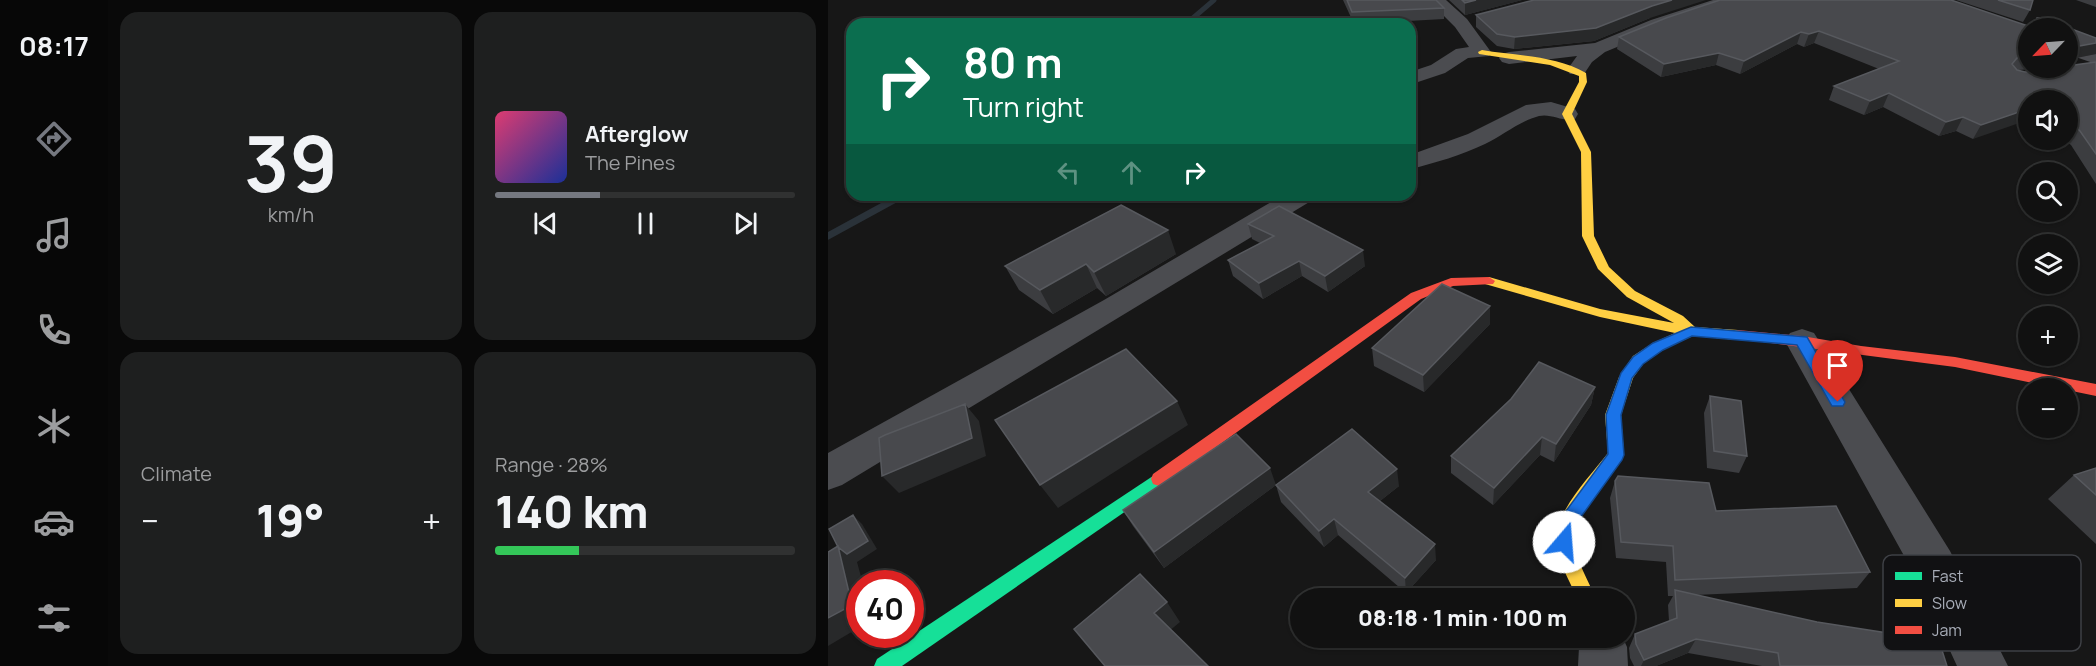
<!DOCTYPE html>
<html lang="en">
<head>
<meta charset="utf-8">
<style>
	body { margin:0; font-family:Manrope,sans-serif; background:#1e1f1f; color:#f1f3f6; height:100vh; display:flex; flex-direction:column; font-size:22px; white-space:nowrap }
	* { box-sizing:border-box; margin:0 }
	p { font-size:20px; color:#9c9d9f }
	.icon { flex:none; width:33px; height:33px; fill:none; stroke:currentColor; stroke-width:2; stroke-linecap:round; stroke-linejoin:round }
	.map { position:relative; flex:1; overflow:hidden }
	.details { display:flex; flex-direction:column; gap:12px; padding:12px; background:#090909; width:720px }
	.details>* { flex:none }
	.guide { position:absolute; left:18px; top:18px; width:570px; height:183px; border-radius:18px; box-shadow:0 2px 4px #0004,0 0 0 2px #303131; background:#0b6e4f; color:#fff; overflow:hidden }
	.needle { width:39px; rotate:245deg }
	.buttons { position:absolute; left:1190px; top:18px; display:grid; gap:12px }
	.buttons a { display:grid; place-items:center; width:60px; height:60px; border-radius:50%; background:#111; box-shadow:0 2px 4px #0004,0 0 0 2px #303131; font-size:30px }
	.speed { position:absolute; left:18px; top:570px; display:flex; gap:12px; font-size:30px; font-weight:700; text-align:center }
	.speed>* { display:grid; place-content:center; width:78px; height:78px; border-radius:50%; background:#111; box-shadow:0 2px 4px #0004,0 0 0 2px #303131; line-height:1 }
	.speed .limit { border:9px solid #d22; background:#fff; color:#111 }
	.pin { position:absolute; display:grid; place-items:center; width:51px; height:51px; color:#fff; margin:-62px -26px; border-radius:50% 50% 50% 0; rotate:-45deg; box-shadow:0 0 6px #0007 }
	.pin .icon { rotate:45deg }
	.me { position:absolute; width:66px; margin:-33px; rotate:18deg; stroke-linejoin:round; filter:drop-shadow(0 0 4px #0008) }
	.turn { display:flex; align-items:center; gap:21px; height:126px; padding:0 18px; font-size:27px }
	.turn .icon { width:78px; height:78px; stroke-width:2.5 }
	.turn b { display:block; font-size:42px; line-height:51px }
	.lanes { display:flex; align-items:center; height:57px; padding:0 18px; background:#0003; justify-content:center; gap:30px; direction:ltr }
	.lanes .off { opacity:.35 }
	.big { font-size:45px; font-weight:800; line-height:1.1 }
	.details .tile { flex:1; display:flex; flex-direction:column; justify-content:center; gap:9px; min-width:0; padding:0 21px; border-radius:18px; background:#1e1f1f }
	.details .dial { align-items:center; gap:0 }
	.dial b { font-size:78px; line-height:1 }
	.song { display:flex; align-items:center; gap:18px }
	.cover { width:72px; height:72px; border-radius:9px; background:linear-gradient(135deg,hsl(340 70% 55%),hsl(230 70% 35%)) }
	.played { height:6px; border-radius:3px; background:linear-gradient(90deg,#757880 35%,#303131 35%) }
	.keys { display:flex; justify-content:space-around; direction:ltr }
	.heat { display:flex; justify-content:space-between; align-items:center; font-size:33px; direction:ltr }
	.charge { height:9px; border-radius:4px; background:linear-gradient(90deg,#34c759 28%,#303131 0) }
	.details .tiles { flex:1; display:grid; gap:12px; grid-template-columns:repeat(2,1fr) }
	.trip { position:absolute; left:462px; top:588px; width:345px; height:60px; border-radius:30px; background:#111; box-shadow:0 2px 4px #0004,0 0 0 2px #303131; font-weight:800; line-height:60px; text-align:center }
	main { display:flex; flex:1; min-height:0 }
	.tabs { display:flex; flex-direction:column; width:108px; justify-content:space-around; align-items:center; background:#070707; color:#9c9d9f }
	.tabs .icon { width:42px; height:42px }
	.tabs .active { color:#757880 }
	.tabs b { font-size:27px; color:#f1f3f6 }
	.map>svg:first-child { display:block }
</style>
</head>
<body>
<main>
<nav class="tabs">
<b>08:17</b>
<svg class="icon active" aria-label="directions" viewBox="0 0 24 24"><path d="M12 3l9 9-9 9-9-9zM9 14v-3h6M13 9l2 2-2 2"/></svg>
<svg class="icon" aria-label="music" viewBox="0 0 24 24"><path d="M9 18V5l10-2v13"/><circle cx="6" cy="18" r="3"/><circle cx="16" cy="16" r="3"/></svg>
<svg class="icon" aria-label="phone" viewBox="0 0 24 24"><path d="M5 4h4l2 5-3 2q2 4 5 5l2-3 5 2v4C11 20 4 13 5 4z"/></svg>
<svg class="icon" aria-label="climate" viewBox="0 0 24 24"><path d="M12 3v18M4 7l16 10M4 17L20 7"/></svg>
<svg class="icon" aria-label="car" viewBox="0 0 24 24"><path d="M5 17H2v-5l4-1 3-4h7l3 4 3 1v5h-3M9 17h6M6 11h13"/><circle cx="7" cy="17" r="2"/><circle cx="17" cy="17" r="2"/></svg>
<svg class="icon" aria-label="filters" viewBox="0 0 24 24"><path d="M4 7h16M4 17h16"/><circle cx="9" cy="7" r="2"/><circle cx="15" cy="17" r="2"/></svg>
</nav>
<section class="details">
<div class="tiles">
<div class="tile dial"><b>39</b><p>km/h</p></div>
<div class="tile">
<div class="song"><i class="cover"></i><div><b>Afterglow</b><p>The Pines</p></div></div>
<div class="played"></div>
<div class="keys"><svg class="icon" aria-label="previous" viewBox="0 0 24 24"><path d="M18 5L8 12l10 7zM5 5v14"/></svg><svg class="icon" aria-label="pause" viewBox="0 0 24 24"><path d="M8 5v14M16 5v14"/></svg><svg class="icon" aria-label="next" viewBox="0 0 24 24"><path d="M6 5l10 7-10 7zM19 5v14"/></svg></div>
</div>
<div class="tile"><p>Climate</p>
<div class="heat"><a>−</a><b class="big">19°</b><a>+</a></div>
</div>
<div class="tile"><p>Range · 28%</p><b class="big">140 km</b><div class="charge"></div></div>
</div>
</section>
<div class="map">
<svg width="1268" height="666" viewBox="0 0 1268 666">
	<rect width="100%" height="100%" fill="#171717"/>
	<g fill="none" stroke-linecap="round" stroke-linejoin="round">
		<path stroke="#2a3239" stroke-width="5" d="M358 24 386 0"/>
		<path stroke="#2a3239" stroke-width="7" d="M0 236 75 195"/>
		<path fill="#4b4c50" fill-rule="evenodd" d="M600 0H618L639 19 663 52 661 56 640 58 617 73 584 84H582V72L603 65 628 49 641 47 627 27Z
			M885 0H910L908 3 835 28 777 52 764 62 756 74H742L739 70 749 56 681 64 674 62 671 58 674 54 681 52 767 43 823 20Z
			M1239 41 1268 51V64L1239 54Z
			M723 102 747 109 750 114 747 119C734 122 723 113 711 116 692 121 674 136 657 144 633 155 608 163 582 169V155L640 134 698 105Z
			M455 195H487L483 201 14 485 0 490V453L276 300Z
			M974 329 986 333 1122 551 1180 666H1129L1090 581 957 341 962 333Z
			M747 638H795L799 647 800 666H750L751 647Z"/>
		<path fill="#16e098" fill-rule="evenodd" d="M331 472 337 474 339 479 337 484 74 666H46L49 659Z"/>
		<path fill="#ffcf43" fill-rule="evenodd" d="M654 50C688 56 727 55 758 73L759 82 744 114 763 152 766 236 781 267 807 291 855 316 867 327 910 330 917 335 910 340 865 336 835 349 815 364 805 378 793 415 796 455C783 481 742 511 746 542 748 562 761 580 767 598H749C742 581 729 561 728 541 726 513 763 475 780 453L777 415 791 377 805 356 825 343 847 333 772 317 657 284 655 281 661 277 772 309 846 323 799 297 770 269 754 236 753 152 734 114 751 82V76L722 65 651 54 650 52Z"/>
		<path fill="#f24e42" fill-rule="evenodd" d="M661 277 667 281 665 284 625 286 593 299 337 484 331 486 325 484 323 479 325 474 583 293 623 278Z
			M910 330 974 336 1033 346 1127 357 1268 384V396L1127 367 905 338 903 335 905 332Z"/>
	</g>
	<path fill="#3c3d40" d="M515 0H608L616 8V19L526 24Z
		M621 0H694L637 15Z
		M892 0 1205 26 1209 18 1268 38V54L1243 59 1241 61 1239 62V28H1200V68H1219L1190 70 1197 72 1268 62V184L1243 145 1236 140H1239V100H1200L1145 139 1128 131 1111 136 1055 107 1036 115 1001 100 1006 86 1051 69 986 43 976 47 969 44 912 74 888 65 833 77 789 49 791 37Z
		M1128 0H1205L1202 10 1195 22Z
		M1248 0H1268V7Z
		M648 15 822 18 766 41 686 49 669 46 648 27Z
		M420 224 537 266 500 292 474 276 435 299 405 276 400 260 432 243 424 239Z
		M348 254 278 296 269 288 225 314 191 290 177 266Z
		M662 324 596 392 546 366 544 348Z
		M767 387 763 405 726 462 712 455 665 505 623 473V456Z
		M882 396 919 456 911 473 879 468 876 413Z
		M1268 468V544L1220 499 1246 475Z
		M787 481 888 511 1042 572 1029 588 867 595 1119 666H934L860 653 828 666H806L802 658 801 648 807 634 841 621 840 605 845 596H840L838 562 788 558 782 498Z
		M448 485 571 486 552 501 608 560 578 593 510 535 496 547 453 502 448 485 336 568 305 526 295 510Z"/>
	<path fill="#28292a" d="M648 0H694L637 15V3Z
		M844 0H878L822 18 766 41 686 49 687 37 824 6Z
		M991 31 986 43 976 47 981 34Z
		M973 32 969 44 912 74 916 61Z
		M1268 43V54L1243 59 1241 61 1239 62 1245 53 1246 47Z
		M891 53 888 65 833 77 836 64Z
		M1061 93 1055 107 1036 115 1042 101Z
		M1200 109V120L1145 139 1153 125Z
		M1135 117 1128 131 1111 136 1118 122Z
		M340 230 348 254 278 296 266 272Z
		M535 250 537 266 500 292 497 276Z
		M471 261 474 276 435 299 431 283Z
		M258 264 269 288 225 314 212 290Z
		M662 306V324L596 392 595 375Z
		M767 387 763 405 726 462 728 444Z
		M349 401 360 425 230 508 212 485Z
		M137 404 151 421 158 456 71 493 54 476Z
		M714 437 712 455 665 505 666 488Z
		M442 468 448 485 336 568 326 552Z
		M569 469 571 486 543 508 540 492Z
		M25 515 34 524 49 549 29 562 35 584H32V627L0 646V618L10 546Z
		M506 519 510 535 496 547 491 531Z
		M607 544 608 560 578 593 577 578Z
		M339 602 352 622 340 632 326 613Z
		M868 639 860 653 828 666H813L816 660Z"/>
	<path fill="#48494d" stroke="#57595e" stroke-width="1.5" d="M519 0H608L616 8 524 12Z
		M634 0H648L637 3Z
		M706 0H844L824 6 768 28 687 37 669 34 648 15Z
		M892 0H1123L1200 26H1208L1209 18H1214L1268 38V43L1246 47 1249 49 1245 50V53H1239V28H1200V57L1189 58 1184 64 1189 70 1197 72 1229 68H1239V66L1268 62V154L1252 131 1239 120V100H1200V109L1153 125 1135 117 1118 122 1061 93 1042 101 1006 86 1071 61 991 31 981 34 973 32 916 61 891 53 836 64 791 37 838 18Z
		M1170 0H1205L1202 10Z
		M293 205 340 230 266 272 258 264 212 290 177 266Z
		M451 206 535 250 497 276 471 261 431 283 400 260 446 236 420 224Z
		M614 284 662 306 595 375 544 348Z
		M298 349 349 401 212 485 167 420Z
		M711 362 767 387 728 444 714 437 666 488 623 456 683 399Z
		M882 396 913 401 919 456 886 451Z
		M137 404 144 438 54 476 51 438 57 435Z
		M524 429 569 469 540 492 607 544 577 578 506 519 491 531 448 485Z
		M408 434 442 468 326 552 295 510Z
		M1268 468V495L1246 475Z
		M790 476 881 483 888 511 1008 506 1042 572 847 580 845 546 793 542 787 481Z
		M25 515 40 541 19 554 10 547 1 529Z
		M10 546 24 605 0 618V552Z
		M312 574 339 602 326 613 380 666H277L246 629Z
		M847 590 989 622 1111 641 1119 666H952L950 653 868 639 816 660 808 644 807 634 849 618Z"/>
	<path fill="#1a73e8" stroke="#114b97" stroke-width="1.5" d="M863 327 979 337 1017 402 1015 406H1004L969 345 864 336 835 350 815 364 804 378 793 415 796 455 794 460 750 521 743 548 736 550 730 548 728 542 729 530 738 511 780 454 778 415 793 373 805 357 825 343Z"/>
	<rect x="1055" y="555" width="198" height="96" rx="9" fill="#111113" stroke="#3e4045" stroke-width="1.5"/>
	<rect x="1067" y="572" width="27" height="8" fill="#16e098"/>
	<rect x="1067" y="599" width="27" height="8" fill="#ffcf43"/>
	<rect x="1067" y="626" width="27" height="8" fill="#f24e42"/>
	<g font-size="16" fill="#a8adb8">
		<text x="1104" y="582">Fast</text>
		<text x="1104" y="609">Slow</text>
		<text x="1104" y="636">Jam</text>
	</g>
</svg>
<div class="buttons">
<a><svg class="needle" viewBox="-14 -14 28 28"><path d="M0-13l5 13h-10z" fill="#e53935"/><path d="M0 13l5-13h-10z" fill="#9c9d9f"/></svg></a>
<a><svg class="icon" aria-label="sound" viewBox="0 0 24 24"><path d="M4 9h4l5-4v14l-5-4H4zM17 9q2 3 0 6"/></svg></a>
<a><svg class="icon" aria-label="search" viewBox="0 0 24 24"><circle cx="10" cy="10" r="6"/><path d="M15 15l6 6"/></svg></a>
<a><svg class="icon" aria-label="layers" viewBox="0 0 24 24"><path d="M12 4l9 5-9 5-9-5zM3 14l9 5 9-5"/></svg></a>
<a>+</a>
<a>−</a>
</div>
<div class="speed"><div class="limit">40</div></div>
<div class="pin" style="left:1010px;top:402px;background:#d93025"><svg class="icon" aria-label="arrive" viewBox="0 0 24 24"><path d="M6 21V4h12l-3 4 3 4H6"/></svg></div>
<svg class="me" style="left:736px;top:542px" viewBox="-20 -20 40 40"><circle r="19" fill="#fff"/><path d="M0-13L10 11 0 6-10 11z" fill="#1a73e8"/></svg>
<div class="trip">08:18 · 1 min · 100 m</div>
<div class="guide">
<div class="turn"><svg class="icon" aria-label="right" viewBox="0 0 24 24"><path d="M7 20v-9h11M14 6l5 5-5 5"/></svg><div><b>80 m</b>Turn right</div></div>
<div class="lanes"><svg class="icon off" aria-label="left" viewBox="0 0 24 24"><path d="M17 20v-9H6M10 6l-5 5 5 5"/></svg><svg class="icon off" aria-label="ahead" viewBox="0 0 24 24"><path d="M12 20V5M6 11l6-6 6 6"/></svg><svg class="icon" aria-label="right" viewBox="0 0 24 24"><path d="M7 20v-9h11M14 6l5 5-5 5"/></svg></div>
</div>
</div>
</main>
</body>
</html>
